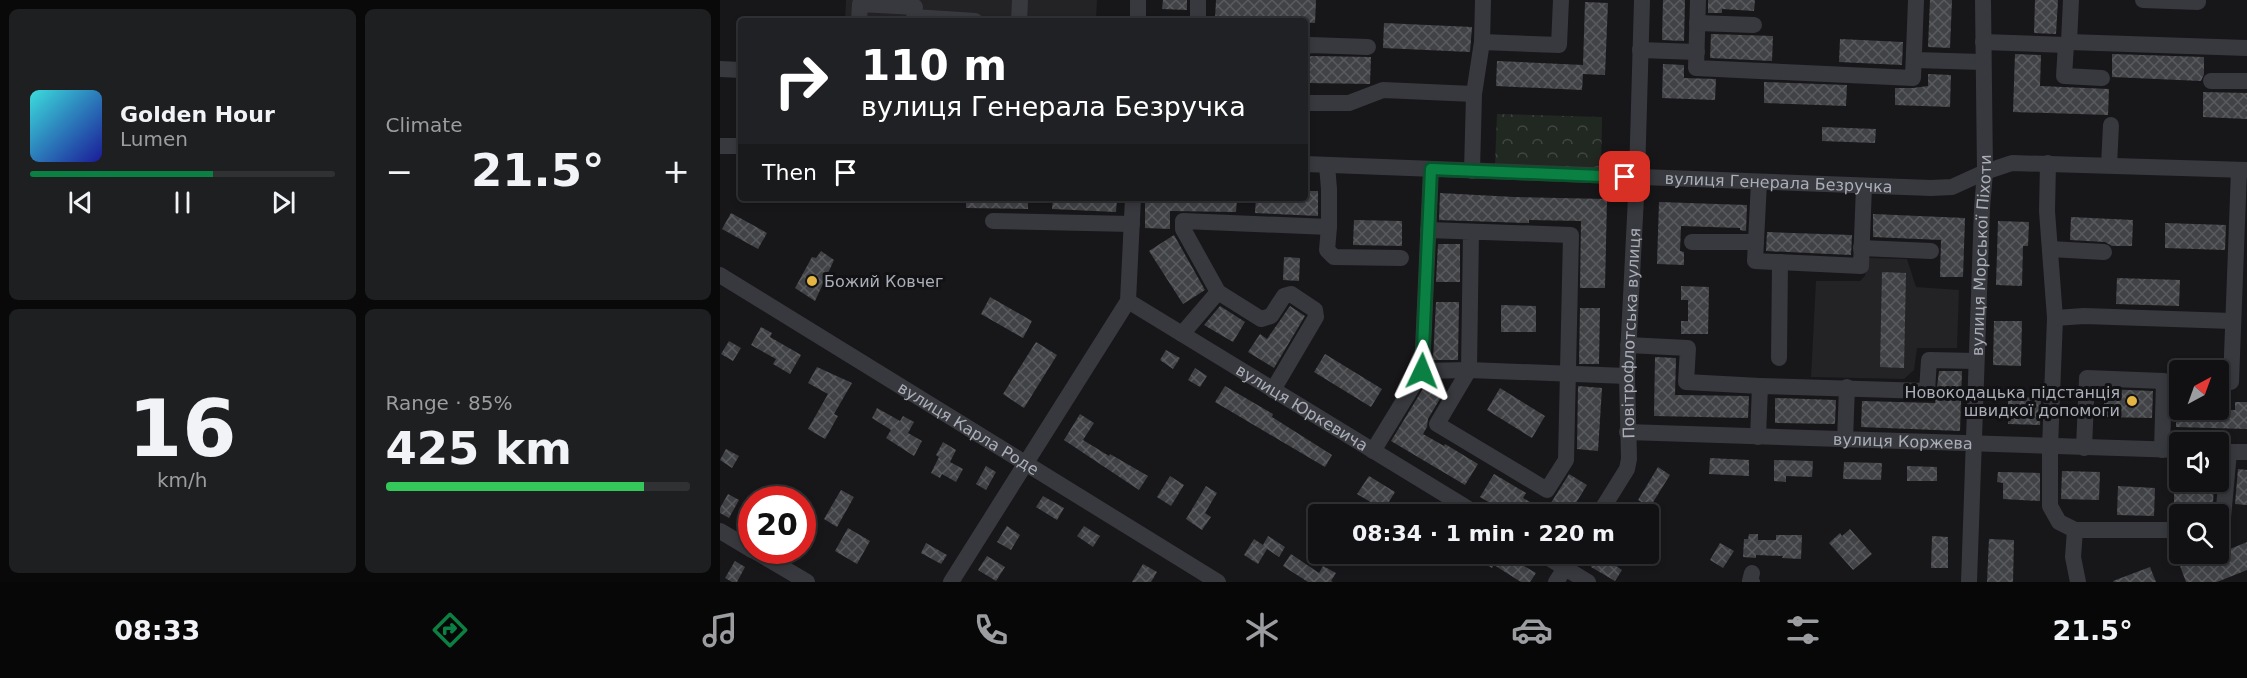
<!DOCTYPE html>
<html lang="en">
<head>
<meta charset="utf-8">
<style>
	body { margin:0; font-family:"DejaVu Sans",sans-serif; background:#1e1f21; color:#f1f3f6; height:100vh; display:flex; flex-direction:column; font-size:22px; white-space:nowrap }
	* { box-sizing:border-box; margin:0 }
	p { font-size:20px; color:#9c9da0 }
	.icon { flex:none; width:33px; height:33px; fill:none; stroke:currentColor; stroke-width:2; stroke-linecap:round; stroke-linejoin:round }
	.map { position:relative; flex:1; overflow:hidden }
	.details { display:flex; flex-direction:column; gap:9px; padding:9px; background:#09090a; width:720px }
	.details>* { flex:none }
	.hud { position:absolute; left:18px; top:18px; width:570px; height:183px; border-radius:6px; box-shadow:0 3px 9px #0003,0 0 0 2px #303133; background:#202124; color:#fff; overflow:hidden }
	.needle { width:39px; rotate:41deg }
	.buttons { position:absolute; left:1449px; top:360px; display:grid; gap:12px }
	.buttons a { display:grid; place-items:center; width:60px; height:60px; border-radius:6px; background:#111113; box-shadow:0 3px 9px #0003,0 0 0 2px #303133; font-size:30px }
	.speed { position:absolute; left:18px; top:486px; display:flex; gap:12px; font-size:30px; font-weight:700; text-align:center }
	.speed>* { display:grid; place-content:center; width:78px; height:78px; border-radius:50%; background:#111113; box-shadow:0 3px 9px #0003,0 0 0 2px #303133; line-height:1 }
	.speed .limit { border:9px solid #d22; background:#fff; color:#111 }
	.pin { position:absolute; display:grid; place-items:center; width:51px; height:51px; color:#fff; margin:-26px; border-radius:12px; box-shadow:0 3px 9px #0006 }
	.me { position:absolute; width:66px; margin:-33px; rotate:2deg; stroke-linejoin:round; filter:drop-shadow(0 0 4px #0008) }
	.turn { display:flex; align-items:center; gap:21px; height:126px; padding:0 24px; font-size:27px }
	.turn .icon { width:78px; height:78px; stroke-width:2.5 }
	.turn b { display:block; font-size:42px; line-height:51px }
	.then { display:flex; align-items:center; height:57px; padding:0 24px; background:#0003; gap:12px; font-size:22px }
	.big { font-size:45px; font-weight:600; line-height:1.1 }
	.details .tile { flex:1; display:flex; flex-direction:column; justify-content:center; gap:9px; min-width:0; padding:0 21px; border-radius:9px; background:#1e1f21 }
	.details .dial { align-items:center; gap:0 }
	.dial b { font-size:78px; line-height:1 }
	.song { display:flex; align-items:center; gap:18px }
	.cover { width:72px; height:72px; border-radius:9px; background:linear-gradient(135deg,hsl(180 70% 55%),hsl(240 70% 35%)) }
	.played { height:6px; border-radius:3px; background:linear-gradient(90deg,#0b8043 60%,#303133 60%) }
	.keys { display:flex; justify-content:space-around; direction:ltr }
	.heat { display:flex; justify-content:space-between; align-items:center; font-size:33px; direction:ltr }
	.charge { height:9px; border-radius:4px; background:linear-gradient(90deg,#34c759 85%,#303133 0) }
	.details .tiles { flex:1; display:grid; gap:9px; grid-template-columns:repeat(2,1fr) }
	.trip { position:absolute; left:588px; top:504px; width:351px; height:60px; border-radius:6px; background:#111113; box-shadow:0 3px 9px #0003,0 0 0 2px #303133; font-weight:600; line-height:60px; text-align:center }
	.tabs { display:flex; height:96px; justify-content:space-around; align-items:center; background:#070708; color:#9c9da0 }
	.tabs .icon { width:42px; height:42px }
	.tabs .active { color:#0b8043 }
	.tabs b { font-size:27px; color:#f1f3f6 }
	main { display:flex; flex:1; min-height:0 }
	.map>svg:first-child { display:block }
</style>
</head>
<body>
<main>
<section class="details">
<div class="tiles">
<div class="tile">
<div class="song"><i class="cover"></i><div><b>Golden Hour</b><p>Lumen</p></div></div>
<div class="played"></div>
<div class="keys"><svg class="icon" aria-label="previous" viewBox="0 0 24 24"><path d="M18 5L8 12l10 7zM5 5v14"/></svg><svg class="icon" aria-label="pause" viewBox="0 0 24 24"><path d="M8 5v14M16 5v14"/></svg><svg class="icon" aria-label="next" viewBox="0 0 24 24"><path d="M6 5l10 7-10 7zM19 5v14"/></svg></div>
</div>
<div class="tile"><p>Climate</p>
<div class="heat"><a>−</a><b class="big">21.5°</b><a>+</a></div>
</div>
<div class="tile dial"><b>16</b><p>km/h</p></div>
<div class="tile"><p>Range · 85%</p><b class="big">425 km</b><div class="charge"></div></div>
</div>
</section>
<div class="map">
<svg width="1527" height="582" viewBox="0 0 1527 582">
	<defs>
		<pattern id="forest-crowns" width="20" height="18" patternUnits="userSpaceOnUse" patternTransform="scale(1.5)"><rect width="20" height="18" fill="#212822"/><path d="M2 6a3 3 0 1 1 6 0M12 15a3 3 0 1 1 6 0" fill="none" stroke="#3f4540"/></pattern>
		<pattern id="building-cross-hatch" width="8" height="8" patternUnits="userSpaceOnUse" patternTransform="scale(1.5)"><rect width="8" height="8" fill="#414246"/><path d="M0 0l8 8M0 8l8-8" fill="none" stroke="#5a5b5f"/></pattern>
	</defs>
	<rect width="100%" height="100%" fill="#171719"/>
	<path fill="#232326" d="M126 0H377L376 21H125Z
		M1147 258 1187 259 1196 287 1239 290 1237 348H1197L1194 370 1184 379 1091 377 1096 281H1140L1145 276Z"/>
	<path fill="url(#forest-crowns)" d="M777 114 882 117 881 170 775 166Z"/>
	<path fill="url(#building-cross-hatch)" d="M443 0H467V10L442 9Z
		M496 0H596L595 23 495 19Z
		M943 0H965L964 41 942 40Z
		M988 0H1035L1034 11 1002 9V13H988Z
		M1210 0H1232L1230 48 1208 47Z
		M1315 0H1338L1336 34 1314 33Z
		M865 2 888 3 885 75 863 74 862 90 776 86 777 61 863 65Z
		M664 23 752 27 750 52 663 48Z
		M991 34 1053 36 1052 61 990 58Z
		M1120 39 1183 42 1182 65 1119 62Z
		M1295 54 1321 55 1320 86 1389 89 1388 115 1293 112Z
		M1392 54 1484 57V74L1481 81 1392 77Z
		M592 56 651 57 650 84 586 83 587 57Z
		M943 64 964 65V78L996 79 995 100 942 98Z
		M1208 74 1231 75 1230 107 1175 105V88H1193L1208 86Z
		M1044 82 1127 85 1126 106 1044 103Z
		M1483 92 1527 93V119L1483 117Z
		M1102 127 1156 129 1155 143 1102 141Z
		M585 191H598V216L535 213 536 198H585Z
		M720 193 794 197 887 199 885 288H860L861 221 809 220V223L719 220Z
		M246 198H308V209L246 208Z
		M333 198H397L396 212 332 209Z
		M425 198H517L516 212 450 211V229L425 228Z
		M939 202 1027 205 1026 231 1020 230V228L961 226 960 251 964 252V265L937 264Z
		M11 213 47 233 38 249 2 229Z
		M1153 214 1245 218 1243 277H1220L1221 240 1153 237Z
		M1351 217 1413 220 1412 246H1392L1385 242 1350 240Z
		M634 220 682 221V246L633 245Z
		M1278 221 1309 222 1308 246H1303L1302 286 1276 285Z
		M1445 223 1506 225 1505 250 1445 248Z
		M1047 232 1132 235 1131 255 1046 251Z
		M454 235 485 290 463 304 429 251Z
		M718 244H740V282H716Z
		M101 251 114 260 95 301 75 288 92 257 96 258Z
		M564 257 580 258 579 281 563 280Z
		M1162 272 1186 273 1184 368 1160 367Z
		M1397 278 1460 280 1459 306 1396 304Z
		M961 286 989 287 988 334H961V321H968V300H961Z
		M270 297 312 321 303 338 261 314Z
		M716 302H739L738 360H713Z
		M781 305 816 306V332H781Z
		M500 306 525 322 513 342 484 325Z
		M570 306 585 316 554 368 528 352 540 334 547 339Z
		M860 308H880L879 364H859Z
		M1274 321H1302L1301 366 1273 365Z
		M41 327 52 333 50 337 81 355 70 374 53 364 56 359 31 345Z
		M9 341 21 348 13 361 1 354Z
		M316 342 337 355 304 408 283 394Z
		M446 350 460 358 453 369 440 360Z
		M605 354 662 389 651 407 594 372Z
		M935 357 956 358 955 395 1029 396 1028 418 934 416Z
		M97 367 132 383 114 414 118 416 105 439 88 429 108 394 88 383Z
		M475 368 487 376 480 387 468 380Z
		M1219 371H1242L1240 431 1141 427 1142 401 1215 403Z
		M505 386 553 414 552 417 612 455 605 467 495 402Z
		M858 386 882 388 878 451 857 449Z
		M704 387 721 397 708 419 707 427 703 434 724 446 725 444 758 464 745 485 671 441Z
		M780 388 825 416 812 438 767 410Z
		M1384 389 1433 391 1432 418 1384 417Z
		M1288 397 1321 398 1320 425 1288 424Z
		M1055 398 1116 400 1115 424 1055 423Z
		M1454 399H1460V410H1515V402H1527V429L1456 427V418H1453Z
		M157 408 180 421 183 416 194 422 188 433 202 441 194 456 166 438 171 430 152 418Z
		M360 414 374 423 363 440 389 456 390 454 428 476 419 490 344 440Z
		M223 442 236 450 230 462 243 469 236 482 222 474 220 478 211 473 219 457 216 455Z
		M6 449 19 456 12 468 0 460Z
		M990 458 1029 460V476L989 474Z
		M1054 460 1093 461 1092 477 1066 476V482L1054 481Z
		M1124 462 1162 463 1161 480 1123 479Z
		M266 466 276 472 266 490 256 484Z
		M1187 466 1217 467V481H1187Z
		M938 467 950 475 930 507 918 500Z
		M1518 469 1527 470V505L1515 504Z
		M1342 471 1380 472 1379 500 1341 499Z
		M1278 472 1320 473V501L1283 499V483L1277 482Z
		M774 474 806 493 803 498 826 511 849 474 867 485 849 514H789L760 497Z
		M450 476 464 485 451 506 437 497Z
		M649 476 675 492 664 510 637 494Z
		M1454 482H1494L1493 505 1454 503Z
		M486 486 497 493 485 513 491 517 482 530 466 519Z
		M1398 486 1435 488 1434 516 1397 515Z
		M121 490 134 497 117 527 104 519Z
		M8 494 19 500 9 518 0 513V508Z
		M323 496 344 508 337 520 316 507Z
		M287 526 300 535 291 550 277 542Z
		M364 526 380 536 373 547 357 536Z
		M128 528 150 541 137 564 115 551Z
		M1130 529 1152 554 1133 570 1109 543 1120 533 1122 536Z
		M1029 534H1038V540H1056V535H1082L1081 559 1062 558 1063 556 1036 555V558L1023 557 1024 539H1028Z
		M548 536 565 547 559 557 547 549 538 564 524 555 534 539 543 545Z
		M1212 536 1228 537V568H1211Z
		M1269 539 1294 540 1293 582H1267Z
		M1527 542V570L1497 582H1466L1460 566 1490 554H1498Z
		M206 543 227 555 221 564 201 553Z
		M1000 543 1014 551 1003 568 990 560Z
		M571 554 599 573 603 566 616 573 611 581 613 582H588L563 566Z
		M748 554H784L816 573 810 582H801L774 565 772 568Z
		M879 554H904L896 566 902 570 895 581 871 567Z
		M267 556 285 567 276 581 258 570Z
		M15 561 25 567 17 582H12L5 578Z
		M423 564 437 572 431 582H412Z
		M1430 567 1436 582H1394L1393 581Z"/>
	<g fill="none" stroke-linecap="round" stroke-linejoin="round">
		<g stroke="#38393e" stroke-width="16">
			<path d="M978 0 976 68 1193 78 1196 0"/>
			<path d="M1423 0 1478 2V0"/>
			<path d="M194 17 255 21"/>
			<path d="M139 21 140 4 195 7"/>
			<path d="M299 21 300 0"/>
			<path d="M418 21V0"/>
			<path d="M478 21V0"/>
			<path d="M977 23 1034 25"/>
			<path d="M762 42 839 45 841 0"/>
			<path d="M1263 42 1346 45 1349 42 1527 48"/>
			<path d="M1349 42 1351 0"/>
			<path d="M1346 45 1344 76 1382 78"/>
			<path d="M585 47 590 45 648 47"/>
			<path d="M920 50 977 52"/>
			<path d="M1195 60 1263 62"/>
			<path d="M0 69 21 70"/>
			<path d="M1491 81H1527"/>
			<path d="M585 103H629L663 90 754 94"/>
			<path d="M0 146H21"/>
			<path d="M1328 163 1327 211 1335 318 1330 447V506L1339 522 1355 530H1460"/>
			<path id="s1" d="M585 164 1211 188 1232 187 1265 172 1292 163 1527 170"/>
			<path d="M1389 165 1391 125"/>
			<path d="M752 171 754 94 762 42 763 0"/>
			<path d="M1039 182 1035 261 1141 266 1144 186"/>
			<path d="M273 221 412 224"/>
			<path d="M609 227 607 250 614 257 681 258"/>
			<path d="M708 230 851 235 846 460 827 490 717 424 749 370 751 232"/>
			<path d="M972 242H1036"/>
			<path d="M1141 248 1211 251"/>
			<path d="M1330 249 1384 252"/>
			<path id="s2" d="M0 275 498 582"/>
			<path id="s3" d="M408 301 757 514"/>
			<path d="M1335 318 1364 316 1512 321"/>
			<path d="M462 334 498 292"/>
			<path d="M908 345 968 348 966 382 1040 386"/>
			<path d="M1059 358 1060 262"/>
			<path d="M702 371 749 370 907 376"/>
			<path d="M1511 382 1519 170"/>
			<path d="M553 390 596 317 595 310 571 294 564 296 551 316 541 319 498 292 463 229V221L609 227V189L607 165"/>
			<path id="s4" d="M907 432 1460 450"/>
			<path d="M1038 437 1040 386 1207 391 1209 360 1256 361"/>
			<path d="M1125 440 1127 387"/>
			<path d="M1364 448 1367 378 1444 381 1442 450"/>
			<path d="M653 451 702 371 711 169"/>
			<path d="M1499 452H1527"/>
			<path id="s5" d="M879 514 907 469 909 459 907 376 917 177 922 0"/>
			<path d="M1498 522 1503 518 1509 452"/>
			<path d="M1355 530 1353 557 1358 582"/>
			<path d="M0 531 32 550"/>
			<path d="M33 550 87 582"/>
			<path d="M822 554 868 582"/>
			<path d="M1032 573 1030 581 1032 582"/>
			<path d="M231 582 408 301 413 198"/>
			<path d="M836 582 854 554"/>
			<path id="s6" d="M1249 582 1262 208 1265 172 1263 0"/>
		</g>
	</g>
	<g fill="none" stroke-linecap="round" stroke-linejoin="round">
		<g stroke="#07532c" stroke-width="15">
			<path id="route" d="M702 371 711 169 905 177"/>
		</g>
		<use href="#route" stroke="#0b8043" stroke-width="10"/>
	</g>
	<g fill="#e5b543" stroke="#121214" stroke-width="2">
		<circle cx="92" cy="281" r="6"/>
		<circle cx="1412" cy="401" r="6"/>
	</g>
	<g text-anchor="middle" stroke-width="6" stroke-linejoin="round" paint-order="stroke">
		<g font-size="16" fill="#aaaeb8" stroke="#121214">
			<text dy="6" stroke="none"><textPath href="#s1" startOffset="474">вулиця Генерала Безручка</textPath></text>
			<text dy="6" stroke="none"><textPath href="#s6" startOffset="327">вулиця Морської Піхоти</textPath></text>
			<text dy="6" stroke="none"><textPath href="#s5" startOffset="189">Повітрофлотська вулиця</textPath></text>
			<text dy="6" stroke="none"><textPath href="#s3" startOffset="204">вулиця Юркевича</textPath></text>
			<text dy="6" stroke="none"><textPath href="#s2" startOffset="292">вулиця Карла Роде</textPath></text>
			<text dy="6" stroke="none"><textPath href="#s4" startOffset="276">вулиця Коржева</textPath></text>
		</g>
		<g font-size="16" fill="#aaaeb8" stroke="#121214" text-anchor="start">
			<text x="104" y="287">Божий Ковчег</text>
			<text x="1400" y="398" text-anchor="end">Новокодацька підстанція<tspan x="1400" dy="18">швидкої допомоги</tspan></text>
		</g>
	</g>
</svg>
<div class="buttons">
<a><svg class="needle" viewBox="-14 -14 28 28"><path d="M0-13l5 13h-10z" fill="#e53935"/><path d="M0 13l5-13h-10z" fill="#9c9da0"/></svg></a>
<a><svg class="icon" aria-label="sound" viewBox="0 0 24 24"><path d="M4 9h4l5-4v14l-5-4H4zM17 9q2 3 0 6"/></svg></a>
<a><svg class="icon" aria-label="search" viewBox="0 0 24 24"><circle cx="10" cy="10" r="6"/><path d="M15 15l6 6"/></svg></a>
</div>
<div class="speed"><div class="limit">20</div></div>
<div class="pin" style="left:905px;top:177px;background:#d93025"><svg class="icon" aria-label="arrive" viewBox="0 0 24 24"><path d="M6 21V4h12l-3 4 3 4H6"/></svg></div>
<svg class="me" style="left:702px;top:371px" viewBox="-20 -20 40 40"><path d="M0-17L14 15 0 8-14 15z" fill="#0b8043" stroke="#fff" stroke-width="4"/></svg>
<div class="trip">08:34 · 1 min · 220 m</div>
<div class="hud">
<div class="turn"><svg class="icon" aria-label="right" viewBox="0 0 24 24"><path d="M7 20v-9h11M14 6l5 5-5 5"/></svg><div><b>110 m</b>вулиця Генерала Безручка</div></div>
<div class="then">Then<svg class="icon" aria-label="arrive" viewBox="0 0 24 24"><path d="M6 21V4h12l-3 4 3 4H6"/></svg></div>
</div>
</div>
</main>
<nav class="tabs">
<b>08:33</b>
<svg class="icon active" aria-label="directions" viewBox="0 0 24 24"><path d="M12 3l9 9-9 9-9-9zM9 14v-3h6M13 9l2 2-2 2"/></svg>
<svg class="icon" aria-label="music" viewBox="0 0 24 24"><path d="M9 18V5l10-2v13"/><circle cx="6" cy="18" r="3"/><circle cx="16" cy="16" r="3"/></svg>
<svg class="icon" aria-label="phone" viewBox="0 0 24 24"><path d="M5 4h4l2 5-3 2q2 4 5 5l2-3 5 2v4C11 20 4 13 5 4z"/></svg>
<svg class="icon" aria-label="climate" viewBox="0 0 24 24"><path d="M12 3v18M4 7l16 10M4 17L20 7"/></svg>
<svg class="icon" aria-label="car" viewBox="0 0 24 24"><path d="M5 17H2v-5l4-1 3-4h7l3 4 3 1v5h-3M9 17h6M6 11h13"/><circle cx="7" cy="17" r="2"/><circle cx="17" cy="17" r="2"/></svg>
<svg class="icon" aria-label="filters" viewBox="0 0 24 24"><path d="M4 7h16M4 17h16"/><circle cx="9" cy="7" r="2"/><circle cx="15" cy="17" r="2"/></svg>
<b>21.5°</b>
</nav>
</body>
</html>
